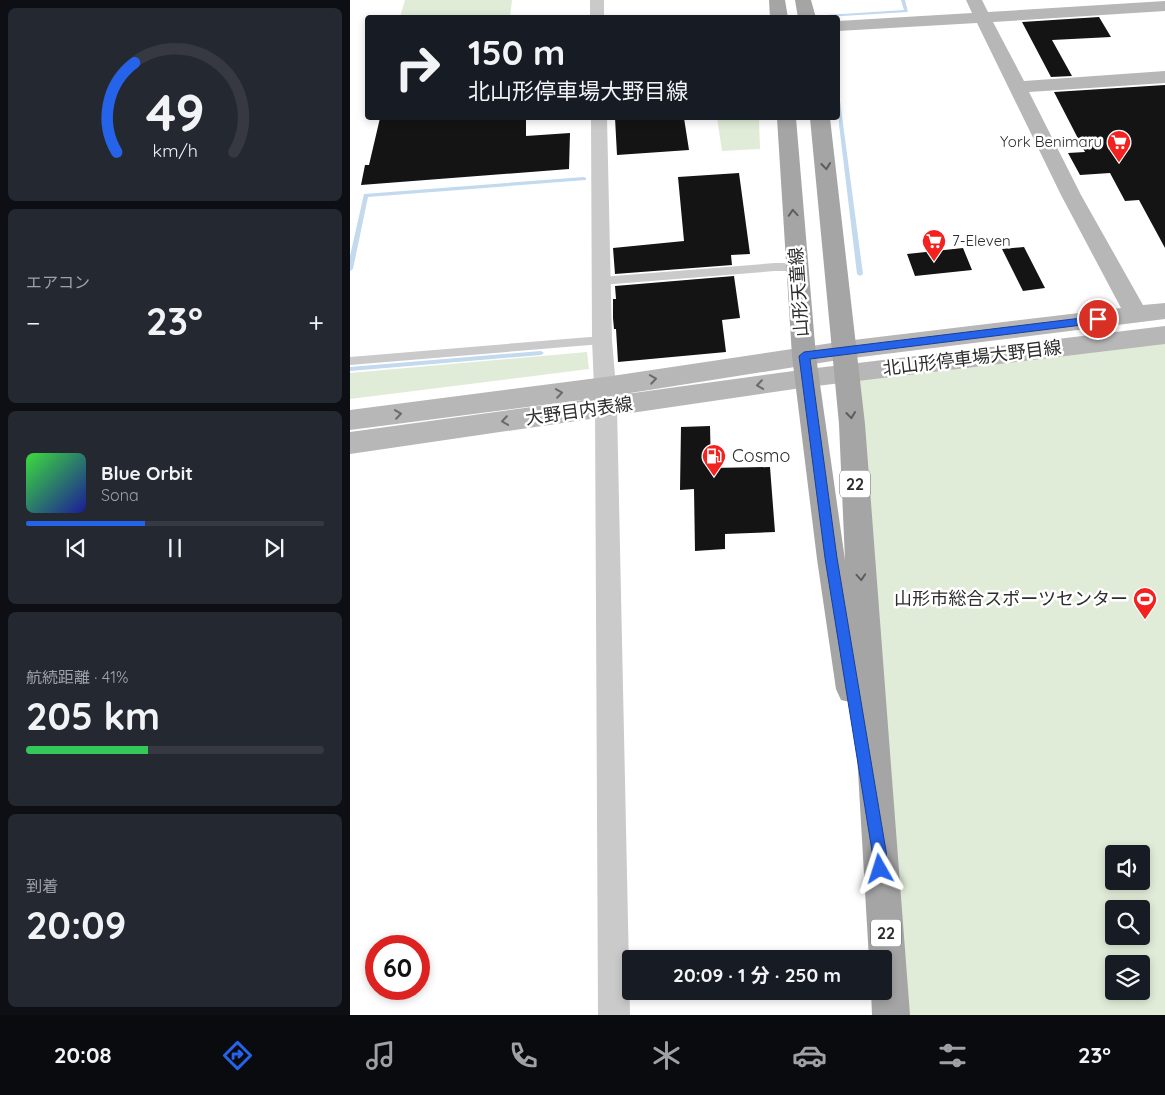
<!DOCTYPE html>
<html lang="ja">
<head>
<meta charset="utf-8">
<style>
	body { margin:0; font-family:Quicksand,"Noto Sans JP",sans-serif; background:#242831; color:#f1f3f6; height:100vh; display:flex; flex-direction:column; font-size:19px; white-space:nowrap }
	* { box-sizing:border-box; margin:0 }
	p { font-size:16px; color:#9ea1a6 }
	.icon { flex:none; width:28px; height:28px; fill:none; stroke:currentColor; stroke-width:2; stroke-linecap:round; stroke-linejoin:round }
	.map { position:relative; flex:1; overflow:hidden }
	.panel { display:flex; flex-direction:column; gap:8px; padding:8px; background:#0d0f14; width:350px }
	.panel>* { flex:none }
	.banner { position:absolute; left:15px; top:15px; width:475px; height:105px; border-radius:5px; box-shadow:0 2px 8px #0003; background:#171b24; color:#f1f3f6; overflow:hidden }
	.controls { position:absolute; left:755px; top:845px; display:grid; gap:10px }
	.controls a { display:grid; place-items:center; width:45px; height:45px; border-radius:5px; background:#171b24; box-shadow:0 2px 8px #0003; font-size:25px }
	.speed { position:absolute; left:15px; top:935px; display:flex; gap:10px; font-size:25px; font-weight:700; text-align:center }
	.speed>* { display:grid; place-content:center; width:65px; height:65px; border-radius:50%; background:#171b24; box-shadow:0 2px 8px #0003; line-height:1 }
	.speed .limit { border:8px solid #d22; background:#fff; color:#111 }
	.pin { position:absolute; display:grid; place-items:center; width:42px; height:42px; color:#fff; margin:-21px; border:2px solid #fff; border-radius:50%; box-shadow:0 1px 5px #0007 }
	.me { position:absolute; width:55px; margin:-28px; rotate:354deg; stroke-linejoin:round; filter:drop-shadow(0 0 4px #0008) }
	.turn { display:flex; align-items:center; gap:18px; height:105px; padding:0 20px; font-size:22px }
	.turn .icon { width:65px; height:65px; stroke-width:2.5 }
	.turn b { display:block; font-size:35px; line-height:42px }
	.big { font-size:38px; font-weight:700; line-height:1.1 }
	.panel .tile { flex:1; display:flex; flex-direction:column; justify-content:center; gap:8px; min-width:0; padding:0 18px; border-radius:8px; background:#242831 }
	.panel .dial { align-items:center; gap:0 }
	.dial svg { height:130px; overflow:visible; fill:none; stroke:#363941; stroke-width:7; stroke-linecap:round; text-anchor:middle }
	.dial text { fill:#f1f3f6; stroke:none }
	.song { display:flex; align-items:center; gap:15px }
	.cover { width:60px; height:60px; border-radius:8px; background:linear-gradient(135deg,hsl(120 70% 55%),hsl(240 70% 35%)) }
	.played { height:5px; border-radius:2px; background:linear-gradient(90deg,#2563eb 40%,#363941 40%) }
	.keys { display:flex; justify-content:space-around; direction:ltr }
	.heat { display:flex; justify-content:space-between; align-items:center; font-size:28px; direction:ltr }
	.charge { height:8px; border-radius:4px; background:linear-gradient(90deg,#34c759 41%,#363941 0) }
	.trip { position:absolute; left:272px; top:950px; width:270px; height:50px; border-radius:5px; background:#171b24; box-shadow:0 2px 8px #0003; font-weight:700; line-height:50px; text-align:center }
	.tab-bar { display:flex; height:80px; justify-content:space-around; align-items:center; background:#090b0e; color:#9ea1a6 }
	.tab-bar .icon { width:35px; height:35px }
	.tab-bar .active { color:#2563eb }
	.tab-bar b { font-size:22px; color:#f1f3f6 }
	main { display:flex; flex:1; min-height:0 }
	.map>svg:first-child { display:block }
</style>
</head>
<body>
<main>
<section class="panel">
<div class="tile dial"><svg viewBox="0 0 100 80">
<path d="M14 69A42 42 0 1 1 86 69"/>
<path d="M14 69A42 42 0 0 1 25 14" stroke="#2563eb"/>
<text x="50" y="56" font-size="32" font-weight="700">49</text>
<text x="50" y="72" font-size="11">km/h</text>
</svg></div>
<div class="tile"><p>エアコン</p>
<div class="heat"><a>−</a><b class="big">23°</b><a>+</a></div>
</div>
<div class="tile">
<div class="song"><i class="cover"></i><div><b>Blue Orbit</b><p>Sona</p></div></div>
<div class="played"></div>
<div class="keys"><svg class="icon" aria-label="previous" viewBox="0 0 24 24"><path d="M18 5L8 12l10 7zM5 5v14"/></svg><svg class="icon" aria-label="pause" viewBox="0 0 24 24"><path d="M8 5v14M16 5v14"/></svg><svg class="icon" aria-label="next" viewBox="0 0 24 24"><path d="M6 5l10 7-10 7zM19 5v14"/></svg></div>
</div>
<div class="tile"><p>航続距離 · 41%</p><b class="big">205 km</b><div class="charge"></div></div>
<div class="tile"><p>到着</p><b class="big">20:09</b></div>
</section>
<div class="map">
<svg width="815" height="1015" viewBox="0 0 815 1015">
	<rect width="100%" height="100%" fill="#fff"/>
	<path fill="#e1ecd8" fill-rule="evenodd" d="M55 0H162L160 17H50Z
		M367 118H409L410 149 372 151Z
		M815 335V1015H541L497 374ZM764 854H791V881H764ZM764 909H791V936H764ZM764 964H791V991H764Z
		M237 352 239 369 0 399V373Z"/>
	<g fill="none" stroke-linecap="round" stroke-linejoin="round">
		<path fill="#c2d9ee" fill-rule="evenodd" d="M551 0H555L558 12 476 17 474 16 476 15 554 10Z
			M488 100 490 101 513 274 510 276 507 274 488 116Z
			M234 177 236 178V180L18 197 3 269 0 271V256L14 194Z
			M191 351 194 353 191 355 0 371V367Z"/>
	</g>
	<path fill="#141414" d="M749 17 761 37 702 40 722 76 701 77 672 22Z
		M815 85V248L789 200 775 201 760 173 730 175 718 153 735 152 704 92Z
		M30 118H176V136L220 133 219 169 11 185 15 165H19Z
		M265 118H334L339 150 267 155Z
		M389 173 400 254 381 255 382 265 265 274 263 248 334 241 328 177Z
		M674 247 695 288 673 291 652 249Z
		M613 248 622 270 565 276 557 254Z
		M384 276 390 318 372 320 376 352 268 362 266 329H264L263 318V299H266L265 286Z
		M360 426 361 468 420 467 425 532 375 534V549L345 551 344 489 330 490 331 427Z"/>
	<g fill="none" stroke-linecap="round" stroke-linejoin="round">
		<path fill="#cacaca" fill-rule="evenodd" d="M425 263H448L453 267 448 271H425L251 285 246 281 251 277Z
			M252 336 257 340 252 344 0 365V357Z"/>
		<path fill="#cacaca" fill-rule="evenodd" d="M240 0H254V18H240Z
			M241 118H257L262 340 266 387 263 393 255 395 247 393 244 387 242 340Z
			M256 398 264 401 267 407 280 1015H248L245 407 248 401Z"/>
		<path fill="#b7b7b7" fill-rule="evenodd" d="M616 0H632L638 12 815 1V11L643 22 674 81 815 71V83L679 92 731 195 793 305 815 303V319L495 359 255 397 0 430V410L255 377 495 341 771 308 711 195 627 23 488 31V21L622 13Z
			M815 326V344L458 387 0 454V432L458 369Z"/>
		<path fill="#a5a5a5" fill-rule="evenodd" d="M419 0H435L438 18H420Z
			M445 0H461L466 18H448Z
			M427 118H446L466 356 495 560 489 424 460 118H480L515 424 560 1015H522L521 991H534V959H519L504 703 491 700 486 689 467 559 442 356Z"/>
	</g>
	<defs><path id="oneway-chevron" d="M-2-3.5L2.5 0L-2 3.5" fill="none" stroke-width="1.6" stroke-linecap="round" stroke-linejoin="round" transform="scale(1.25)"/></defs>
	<g stroke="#5d5d5d">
		<use href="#oneway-chevron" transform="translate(476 166) rotate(84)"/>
		<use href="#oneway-chevron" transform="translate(443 213) rotate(-94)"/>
		<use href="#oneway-chevron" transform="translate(501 415) rotate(84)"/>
		<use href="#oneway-chevron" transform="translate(511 577) rotate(86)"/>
	</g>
	<g stroke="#6b6b6b">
		<use href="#oneway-chevron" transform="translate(303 379) rotate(-9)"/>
		<use href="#oneway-chevron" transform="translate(410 385) rotate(172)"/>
		<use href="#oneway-chevron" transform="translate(209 393) rotate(-8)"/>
		<use href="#oneway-chevron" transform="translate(48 414) rotate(-8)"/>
		<use href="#oneway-chevron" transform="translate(155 421) rotate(172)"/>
	</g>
	<path fill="#2563eb" stroke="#184099" d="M748 316 752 319 748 323 460 359 487 558 536 851 538 869 536 874 530 876 525 874 522 851 475 558 449 356 454 352Z"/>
	<defs>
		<g id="supermarket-pin" transform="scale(1.25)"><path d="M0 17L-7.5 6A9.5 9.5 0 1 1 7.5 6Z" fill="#f4221e" stroke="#fff"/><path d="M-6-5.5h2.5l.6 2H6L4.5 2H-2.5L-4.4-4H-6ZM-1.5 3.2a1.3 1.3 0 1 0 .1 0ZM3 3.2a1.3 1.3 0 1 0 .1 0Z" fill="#fff"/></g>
		<g id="fuel-pin" transform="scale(1.25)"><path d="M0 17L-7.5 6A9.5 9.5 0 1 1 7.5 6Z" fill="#f4221e" stroke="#fff"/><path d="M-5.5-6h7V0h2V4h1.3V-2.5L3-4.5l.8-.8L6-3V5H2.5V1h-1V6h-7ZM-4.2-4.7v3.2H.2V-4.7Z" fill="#fff"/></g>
		<g id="stadium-pin" transform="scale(1.25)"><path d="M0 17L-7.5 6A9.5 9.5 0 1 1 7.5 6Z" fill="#f4221e" stroke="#fff"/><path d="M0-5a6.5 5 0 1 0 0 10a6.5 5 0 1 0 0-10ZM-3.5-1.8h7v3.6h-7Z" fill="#fff"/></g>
	</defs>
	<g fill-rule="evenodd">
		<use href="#supermarket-pin" x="769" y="142"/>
		<use href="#supermarket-pin" x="584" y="241"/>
		<use href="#fuel-pin" x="364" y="456"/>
		<use href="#stadium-pin" x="795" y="599"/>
	</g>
	<g text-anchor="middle" stroke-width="5" stroke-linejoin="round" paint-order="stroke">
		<g font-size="15" fill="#2d2d2d" stroke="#fff" text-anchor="end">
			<text x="752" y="147">York Benimaru</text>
			<text x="602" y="246" text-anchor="start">7-Eleven</text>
		</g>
		<g fill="#fff" stroke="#6c6c6c" stroke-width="1">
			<rect x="490" y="470.5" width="30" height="27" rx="4"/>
			<rect x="521" y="919.5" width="30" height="27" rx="4"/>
		</g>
		<g font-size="16" font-weight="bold" fill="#2d2d2d">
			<text x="505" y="490">22</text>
			<text x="536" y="939">22</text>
		</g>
		<g font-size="18" fill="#2d2d2d" stroke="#fff">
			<text transform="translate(449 292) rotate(-94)" y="6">山形天童線</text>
			<text transform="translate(622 358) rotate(-7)" y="6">北山形停車場大野目線</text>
			<text transform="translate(229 411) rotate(-8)" y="6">大野目内表線</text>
		</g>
		<g font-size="18" fill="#2d2d2d" stroke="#fff" text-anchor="start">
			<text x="382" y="462">Cosmo</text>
			<text x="778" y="605" text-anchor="end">山形市総合スポーツセンター</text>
		</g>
	</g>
</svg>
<div class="controls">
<a><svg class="icon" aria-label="sound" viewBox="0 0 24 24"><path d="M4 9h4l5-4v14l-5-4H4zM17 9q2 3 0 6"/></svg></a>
<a><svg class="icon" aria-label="search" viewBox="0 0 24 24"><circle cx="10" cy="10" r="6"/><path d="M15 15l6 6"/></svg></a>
<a><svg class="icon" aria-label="layers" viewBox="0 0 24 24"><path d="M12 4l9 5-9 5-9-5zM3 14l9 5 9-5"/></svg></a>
</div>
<div class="speed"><div class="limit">60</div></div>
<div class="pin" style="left:748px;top:319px;background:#d93025"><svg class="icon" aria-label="arrive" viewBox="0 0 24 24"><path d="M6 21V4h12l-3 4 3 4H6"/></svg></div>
<svg class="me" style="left:530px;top:869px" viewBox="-20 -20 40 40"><path d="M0-17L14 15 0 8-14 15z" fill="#2563eb" stroke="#fff" stroke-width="4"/></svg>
<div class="trip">20:09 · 1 分 · 250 m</div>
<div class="banner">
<div class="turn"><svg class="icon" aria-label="right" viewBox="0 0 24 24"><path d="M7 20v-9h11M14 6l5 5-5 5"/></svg><div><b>150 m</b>北山形停車場大野目線</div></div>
</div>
</div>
</main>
<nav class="tab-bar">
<b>20:08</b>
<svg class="icon active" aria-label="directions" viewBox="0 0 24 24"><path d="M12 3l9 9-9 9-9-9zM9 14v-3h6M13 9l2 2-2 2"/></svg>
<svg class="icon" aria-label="music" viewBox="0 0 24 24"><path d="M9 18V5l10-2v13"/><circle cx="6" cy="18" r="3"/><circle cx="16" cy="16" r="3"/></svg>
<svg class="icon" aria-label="phone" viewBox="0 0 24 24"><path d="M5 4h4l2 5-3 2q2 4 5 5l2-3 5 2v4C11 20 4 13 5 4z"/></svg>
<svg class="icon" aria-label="climate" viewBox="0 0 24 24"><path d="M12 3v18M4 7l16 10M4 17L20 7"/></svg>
<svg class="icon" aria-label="car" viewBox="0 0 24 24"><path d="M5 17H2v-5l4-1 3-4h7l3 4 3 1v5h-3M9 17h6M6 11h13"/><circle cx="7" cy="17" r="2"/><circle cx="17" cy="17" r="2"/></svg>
<svg class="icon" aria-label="filters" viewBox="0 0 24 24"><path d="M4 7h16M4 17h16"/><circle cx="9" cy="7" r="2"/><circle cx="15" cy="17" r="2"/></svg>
<b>23°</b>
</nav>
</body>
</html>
